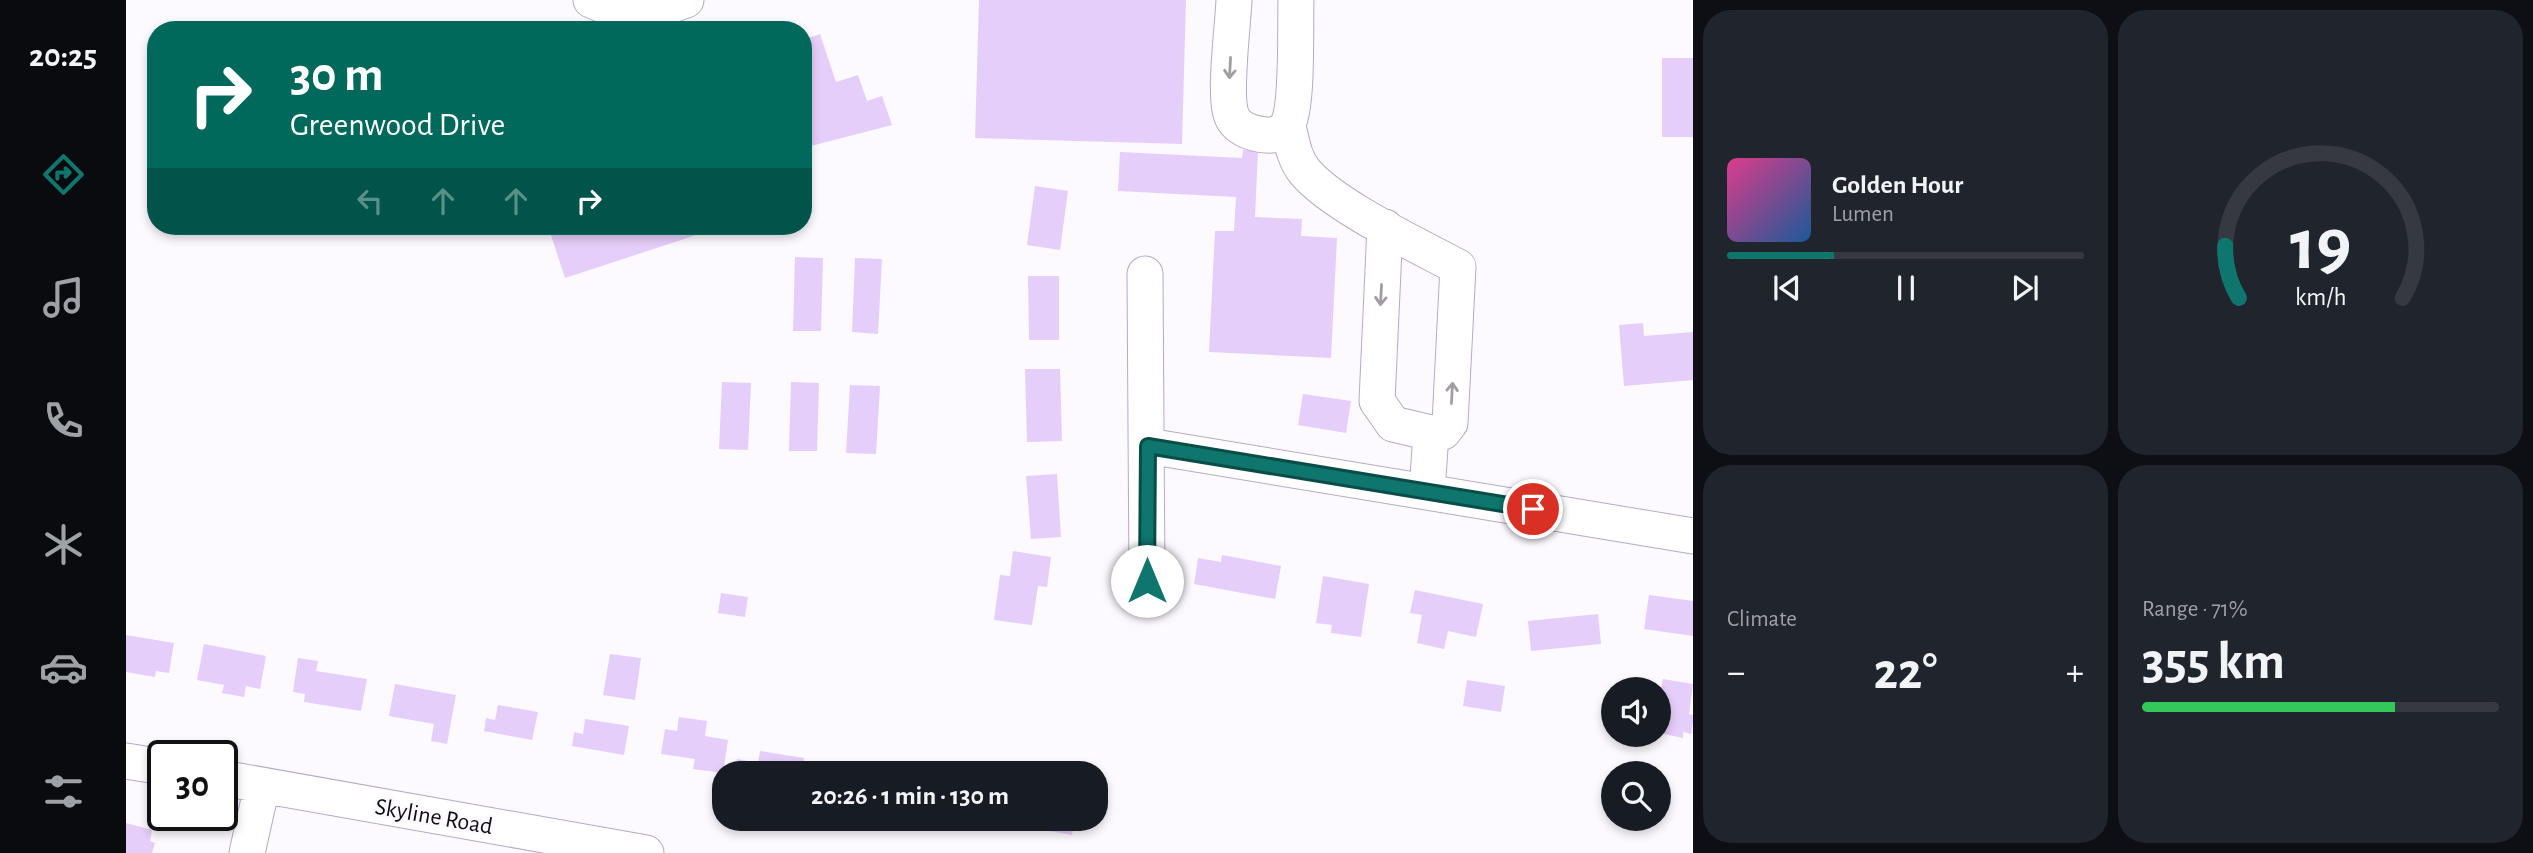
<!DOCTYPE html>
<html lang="en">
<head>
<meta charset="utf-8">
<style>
	body { margin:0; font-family:"Alegreya Sans",sans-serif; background:#20242c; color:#f1f3f6; height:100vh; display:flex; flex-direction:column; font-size:26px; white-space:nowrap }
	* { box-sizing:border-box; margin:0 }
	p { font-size:23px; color:#9ea1a6 }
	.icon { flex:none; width:38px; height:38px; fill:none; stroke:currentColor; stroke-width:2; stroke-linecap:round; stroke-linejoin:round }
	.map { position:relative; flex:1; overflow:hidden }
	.details { display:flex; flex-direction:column; gap:10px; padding:10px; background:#0d0f14; width:840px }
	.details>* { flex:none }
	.guide { position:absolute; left:21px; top:21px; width:665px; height:214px; border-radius:28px; box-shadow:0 4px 10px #0003; background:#00695c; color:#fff; overflow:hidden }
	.fabs { position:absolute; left:1475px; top:677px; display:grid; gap:14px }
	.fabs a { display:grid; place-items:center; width:70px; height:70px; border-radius:50%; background:#171b24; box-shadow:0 4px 10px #0003; font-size:35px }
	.speed { position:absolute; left:21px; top:740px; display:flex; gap:14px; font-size:35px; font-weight:700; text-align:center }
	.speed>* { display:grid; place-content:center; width:91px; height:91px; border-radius:50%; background:#171b24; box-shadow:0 4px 10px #0003; line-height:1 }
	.speed .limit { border:4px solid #111; border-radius:10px; background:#fff; color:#111 }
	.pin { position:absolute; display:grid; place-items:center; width:60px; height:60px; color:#fff; margin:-30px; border:4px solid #fff; border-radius:50%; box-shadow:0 2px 7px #0007 }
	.me { position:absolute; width:77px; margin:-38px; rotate:0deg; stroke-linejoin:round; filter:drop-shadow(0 0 5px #0008) }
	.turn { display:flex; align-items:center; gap:24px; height:147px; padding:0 28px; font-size:32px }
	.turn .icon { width:91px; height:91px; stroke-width:2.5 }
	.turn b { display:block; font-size:49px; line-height:60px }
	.lanes { display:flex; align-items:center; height:66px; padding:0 28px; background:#0003; justify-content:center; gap:35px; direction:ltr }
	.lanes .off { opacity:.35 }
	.big { font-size:52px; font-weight:700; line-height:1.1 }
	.details .card { flex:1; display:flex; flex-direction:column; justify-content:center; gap:10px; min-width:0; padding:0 24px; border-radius:28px; background:#20242c }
	.details .dial { align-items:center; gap:0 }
	.dial svg { height:182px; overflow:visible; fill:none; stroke:#363941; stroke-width:7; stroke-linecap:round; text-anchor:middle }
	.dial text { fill:#f1f3f6; stroke:none }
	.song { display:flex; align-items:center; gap:21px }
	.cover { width:84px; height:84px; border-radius:10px; background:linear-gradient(135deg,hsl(330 70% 55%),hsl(210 70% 35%)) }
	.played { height:7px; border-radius:4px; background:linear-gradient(90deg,#0f766e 30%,#363941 30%) }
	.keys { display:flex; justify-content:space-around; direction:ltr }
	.heat { display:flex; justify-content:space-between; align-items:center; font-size:38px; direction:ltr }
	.charge { height:10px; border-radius:5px; background:linear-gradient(90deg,#34c759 71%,#363941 0) }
	.details .tiles { flex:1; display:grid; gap:10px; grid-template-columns:repeat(2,1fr) }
	.trip { position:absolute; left:586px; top:761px; width:396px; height:70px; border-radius:28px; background:#171b24; box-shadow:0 4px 10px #0003; font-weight:700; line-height:70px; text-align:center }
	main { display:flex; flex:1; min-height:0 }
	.tab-bar { display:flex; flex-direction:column; width:126px; justify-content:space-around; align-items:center; background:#090b0e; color:#9ea1a6 }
	.tab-bar .icon { width:49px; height:49px }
	.tab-bar .active { color:#0f766e }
	.tab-bar b { font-size:32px; color:#f1f3f6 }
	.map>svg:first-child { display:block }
</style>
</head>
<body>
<main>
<nav class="tab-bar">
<b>20:25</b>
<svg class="icon active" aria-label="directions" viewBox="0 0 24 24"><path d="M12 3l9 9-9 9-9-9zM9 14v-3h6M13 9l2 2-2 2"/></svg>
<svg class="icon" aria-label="music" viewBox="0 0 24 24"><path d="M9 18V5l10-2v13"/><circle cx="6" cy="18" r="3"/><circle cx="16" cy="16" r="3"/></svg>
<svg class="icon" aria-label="phone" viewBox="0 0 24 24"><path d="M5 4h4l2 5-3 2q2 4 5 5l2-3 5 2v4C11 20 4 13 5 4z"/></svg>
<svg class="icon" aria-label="climate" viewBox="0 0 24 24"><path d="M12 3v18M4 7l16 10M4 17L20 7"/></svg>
<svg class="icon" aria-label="car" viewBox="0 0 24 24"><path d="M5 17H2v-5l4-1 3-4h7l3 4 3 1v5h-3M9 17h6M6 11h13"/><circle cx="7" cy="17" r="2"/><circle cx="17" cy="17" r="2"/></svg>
<svg class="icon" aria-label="filters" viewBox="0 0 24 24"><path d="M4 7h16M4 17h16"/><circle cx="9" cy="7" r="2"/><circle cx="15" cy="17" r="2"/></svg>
</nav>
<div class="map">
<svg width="1567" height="853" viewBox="0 0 1567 853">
	<rect width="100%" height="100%" fill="#fcf9ff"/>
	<path fill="#e5cef9" d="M853 0H1060L1056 144 849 138Z
		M694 34 710 82 732 75 741 101 756 96 766 125 677 148V40Z
		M1536 58H1567V137H1536Z
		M1117 150 1132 151 1129 217 1176 219 1175 236 1211 238 1205 358 1083 352 1089 231H1108L1110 197 992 191 994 152 1116 158Z
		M909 186 942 191 934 250 901 245Z
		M422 226H598L439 278Z
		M669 257 697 258 695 331H667Z
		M729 258 756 259 752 334 726 332Z
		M902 276H933V340H903Z
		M1517 323 1518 336 1567 332V380L1498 386 1493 325Z
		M899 369H934L936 441 901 442Z
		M596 382 625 383 622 450 593 449Z
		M665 382 693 383 691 451H663Z
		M724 385 754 386 750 454 720 453Z
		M1177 394 1225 401 1220 433 1172 425Z
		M931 474 935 537 905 539 900 476Z
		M887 551 925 557 921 587 912 586 906 625 868 620 874 575 884 576Z
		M1096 555 1155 566 1149 599 1068 584 1072 558 1095 562Z
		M1197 576 1243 584 1235 637 1205 633 1206 625 1190 623Z
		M1289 590 1357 604 1350 637 1322 631 1318 649 1291 643 1296 615 1284 613Z
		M595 593 622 597 619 617 592 613Z
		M1523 595 1567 601V636L1518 629Z
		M1472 614 1475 644 1405 651 1402 621Z
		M0 635 48 643 43 673 30 671 29 677 0 672Z
		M78 644 140 656 134 689 120 686 118 697 96 693 98 685 71 680Z
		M484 654 515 658 509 700 477 695Z
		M172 658 192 661 190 671 241 679 235 711 178 702 179 694 167 692Z
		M1537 679 1567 684 1563 714 1567 715V722L1565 734 1557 732V738L1533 733V701Z
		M1341 680 1379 686 1375 712 1337 706Z
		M269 684 330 695 321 744 305 741 308 724 263 716Z
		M372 705 412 712 406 740 358 731 360 718 369 720Z
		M553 717 581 721 579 736 602 740 597 773 567 769 569 759 535 754 539 729 551 731Z
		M459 719 503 726 498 755 446 746 448 732 457 734Z
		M634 751 678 758 676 774H608L611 759 632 763Z
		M720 764 760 772V774H718Z
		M874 819H949L946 835 873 822Z
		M0 823 26 830 24 841 29 843 26 853H0Z"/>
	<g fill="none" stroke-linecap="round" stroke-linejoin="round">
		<g stroke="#b7a9c3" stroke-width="37">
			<path id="minor" d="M465 0C493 14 531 12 560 0
				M1108 0C1107 25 1098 93 1105 114 1109 128 1126 134 1140 135 1148 136 1158 132 1162 124 1172 103 1169 27 1170 0
				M1162 126C1166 142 1168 159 1179 172 1208 206 1291 245 1332 267L1324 423 1317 432 1305 433 1267 424 1251 401 1259 227
				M1019 274 1021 581
				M1022 446 1567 536
				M1301 492 1305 433
				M0 761 37 767
				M96 778 520 853
				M121 853 136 786"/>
		</g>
		<use href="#minor" stroke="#fff" stroke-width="35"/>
	</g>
	<defs><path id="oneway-shaft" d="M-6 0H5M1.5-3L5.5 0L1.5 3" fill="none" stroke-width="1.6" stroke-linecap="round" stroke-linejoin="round" transform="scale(1.75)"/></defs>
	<g stroke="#a09ea2">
		<use href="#oneway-shaft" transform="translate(1104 68) rotate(93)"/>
		<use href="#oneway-shaft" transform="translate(1255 295) rotate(93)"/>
		<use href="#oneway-shaft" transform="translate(1326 393) rotate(-87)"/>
	</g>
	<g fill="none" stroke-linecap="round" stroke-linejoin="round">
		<g stroke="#0a4d48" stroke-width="18">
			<path id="route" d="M1021 581 1022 446 1407 509"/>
		</g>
		<use href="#route" stroke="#0f766e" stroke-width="12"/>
	</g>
	<g text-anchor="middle" stroke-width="6" stroke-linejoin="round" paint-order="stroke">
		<g font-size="24" fill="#120d16" stroke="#fcf9ff">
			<text transform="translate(308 816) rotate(10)" y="8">Skyline Road</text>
		</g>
	</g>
</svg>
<div class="fabs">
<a><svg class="icon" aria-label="sound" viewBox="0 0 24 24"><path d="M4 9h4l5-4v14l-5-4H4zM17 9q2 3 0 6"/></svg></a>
<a><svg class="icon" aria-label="search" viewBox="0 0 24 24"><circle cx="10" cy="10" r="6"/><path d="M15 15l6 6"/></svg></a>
</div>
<div class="speed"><div class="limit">30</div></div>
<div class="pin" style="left:1407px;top:509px;background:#d93025"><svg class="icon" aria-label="arrive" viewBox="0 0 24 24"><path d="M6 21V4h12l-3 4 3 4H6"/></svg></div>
<svg class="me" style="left:1021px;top:581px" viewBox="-20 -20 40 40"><circle r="19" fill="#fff"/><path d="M0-13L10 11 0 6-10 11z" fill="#0f766e"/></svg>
<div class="trip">20:26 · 1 min · 130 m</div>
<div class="guide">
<div class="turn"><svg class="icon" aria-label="right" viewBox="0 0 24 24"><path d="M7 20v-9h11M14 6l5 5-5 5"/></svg><div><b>30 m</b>Greenwood Drive</div></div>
<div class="lanes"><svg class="icon off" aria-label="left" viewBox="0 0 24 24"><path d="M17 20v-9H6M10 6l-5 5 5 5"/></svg><svg class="icon off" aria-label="ahead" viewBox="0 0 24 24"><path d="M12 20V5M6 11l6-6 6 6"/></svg><svg class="icon off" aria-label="ahead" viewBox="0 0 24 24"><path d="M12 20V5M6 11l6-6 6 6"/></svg><svg class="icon" aria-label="right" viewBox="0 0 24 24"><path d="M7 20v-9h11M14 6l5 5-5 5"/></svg></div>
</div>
</div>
<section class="details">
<div class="tiles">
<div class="card">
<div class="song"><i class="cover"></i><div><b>Golden Hour</b><p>Lumen</p></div></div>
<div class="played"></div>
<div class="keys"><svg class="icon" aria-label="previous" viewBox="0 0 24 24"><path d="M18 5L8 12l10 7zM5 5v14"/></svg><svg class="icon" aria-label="pause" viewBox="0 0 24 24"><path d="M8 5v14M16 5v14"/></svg><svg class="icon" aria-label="next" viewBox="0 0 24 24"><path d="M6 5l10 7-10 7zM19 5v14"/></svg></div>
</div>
<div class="card dial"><svg viewBox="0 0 100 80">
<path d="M14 69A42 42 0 1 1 86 69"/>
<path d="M14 69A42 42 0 0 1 8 46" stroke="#0f766e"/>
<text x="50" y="56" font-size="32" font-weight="700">19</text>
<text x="50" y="72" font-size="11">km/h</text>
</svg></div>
<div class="card"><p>Climate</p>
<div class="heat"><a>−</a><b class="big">22°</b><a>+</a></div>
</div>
<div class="card"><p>Range · 71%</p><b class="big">355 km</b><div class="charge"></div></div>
</div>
</section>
</main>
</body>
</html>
